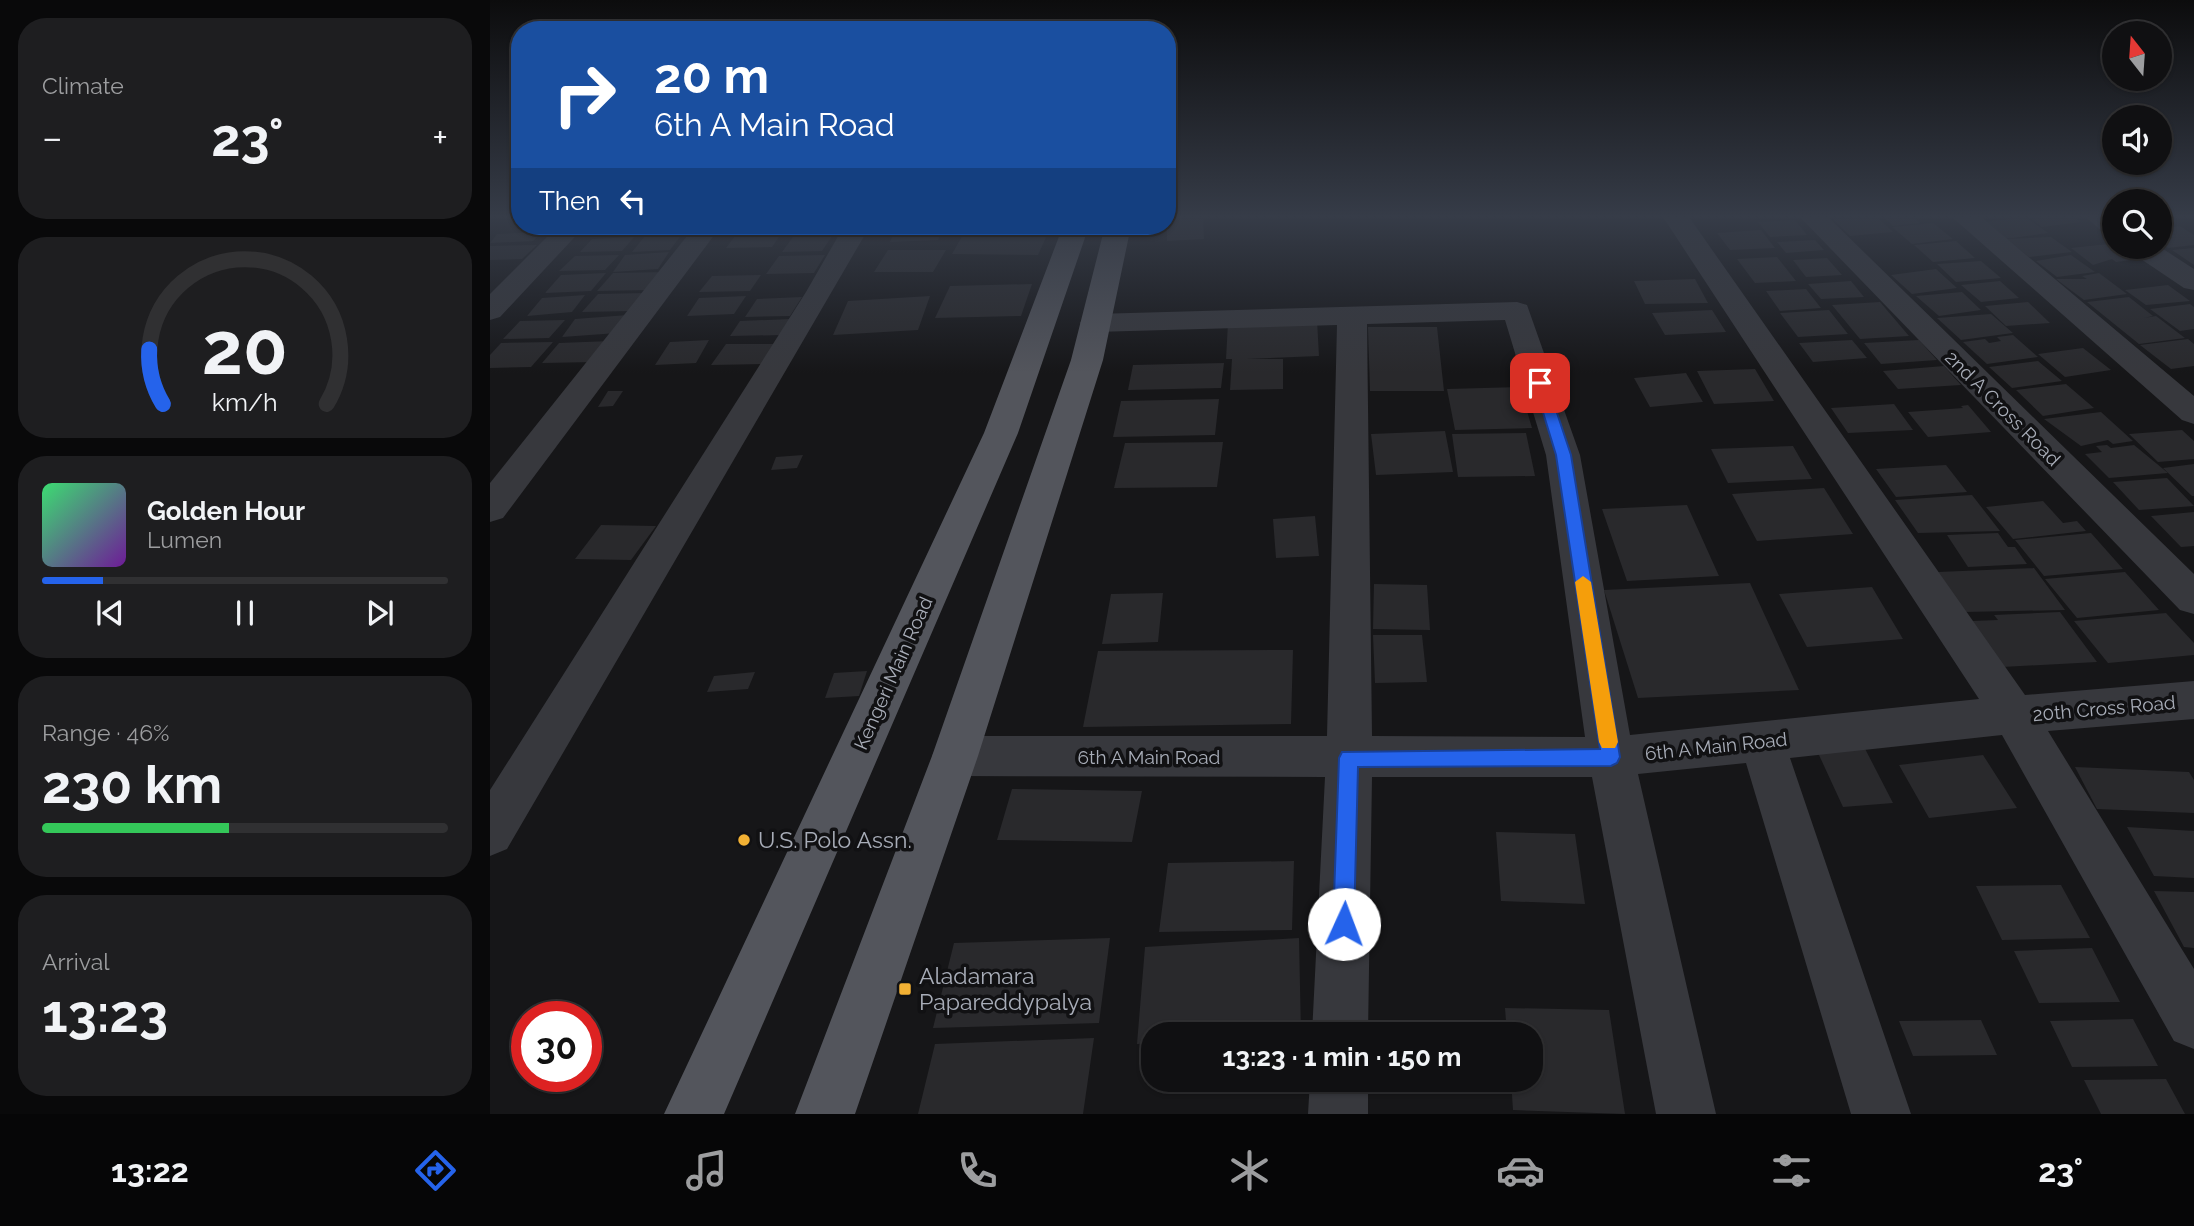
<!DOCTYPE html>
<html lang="en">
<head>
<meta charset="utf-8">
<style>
	body { margin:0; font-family:Raleway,sans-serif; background:#1e1e20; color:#f1f3f6; height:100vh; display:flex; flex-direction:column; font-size:26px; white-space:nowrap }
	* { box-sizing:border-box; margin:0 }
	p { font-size:23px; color:#9c9d9f }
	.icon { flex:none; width:38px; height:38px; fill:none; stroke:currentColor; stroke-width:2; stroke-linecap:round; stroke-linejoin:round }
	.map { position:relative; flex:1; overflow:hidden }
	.details { display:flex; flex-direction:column; gap:18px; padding:18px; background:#09090a; width:490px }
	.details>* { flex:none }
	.top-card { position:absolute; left:21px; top:21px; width:665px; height:214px; border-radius:28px; box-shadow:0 2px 5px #0004,0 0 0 2px #303032; background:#1a4fa0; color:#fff; overflow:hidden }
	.needle { width:46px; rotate:343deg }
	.fabs { position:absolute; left:1612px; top:21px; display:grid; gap:14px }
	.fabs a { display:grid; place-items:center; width:70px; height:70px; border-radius:50%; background:#101012; box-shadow:0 2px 5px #0004,0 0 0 2px #303032; font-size:35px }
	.speed { position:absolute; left:21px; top:1001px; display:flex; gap:14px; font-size:35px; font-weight:700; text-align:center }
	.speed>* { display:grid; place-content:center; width:91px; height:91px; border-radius:50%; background:#101012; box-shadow:0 2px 5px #0004,0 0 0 2px #303032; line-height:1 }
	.speed .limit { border:10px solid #d22; background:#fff; color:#111 }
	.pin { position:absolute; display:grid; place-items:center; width:60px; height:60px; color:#fff; margin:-30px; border-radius:14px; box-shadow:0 4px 10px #0006 }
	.me { position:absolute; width:77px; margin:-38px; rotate:2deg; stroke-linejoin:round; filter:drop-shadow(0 0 5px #0008) }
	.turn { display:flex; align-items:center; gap:24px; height:147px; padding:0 28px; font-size:32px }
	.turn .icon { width:91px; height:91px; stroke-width:2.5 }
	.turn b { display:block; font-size:49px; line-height:60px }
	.then { display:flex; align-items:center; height:66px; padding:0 28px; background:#0003; gap:14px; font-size:26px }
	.big { font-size:52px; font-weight:700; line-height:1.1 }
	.details .card { flex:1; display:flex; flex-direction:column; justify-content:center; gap:10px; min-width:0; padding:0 24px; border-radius:28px; background:#1e1e20 }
	.details .dial { align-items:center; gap:0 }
	.dial svg { height:182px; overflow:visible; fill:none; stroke:#303032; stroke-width:7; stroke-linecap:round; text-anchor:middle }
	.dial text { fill:#f1f3f6; stroke:none }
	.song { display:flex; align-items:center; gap:21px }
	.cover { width:84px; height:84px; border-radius:10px; background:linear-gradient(135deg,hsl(140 70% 55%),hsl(280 70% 35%)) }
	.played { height:7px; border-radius:4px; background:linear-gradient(90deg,#2563eb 15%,#303032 15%) }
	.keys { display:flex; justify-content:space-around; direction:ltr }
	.heat { display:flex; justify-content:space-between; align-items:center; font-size:38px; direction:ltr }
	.charge { height:10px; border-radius:5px; background:linear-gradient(90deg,#34c759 46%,#303032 0) }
	.trip { position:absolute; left:651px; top:1022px; width:402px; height:70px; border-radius:28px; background:#101012; box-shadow:0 2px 5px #0004,0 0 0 2px #303032; font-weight:700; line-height:70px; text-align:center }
	.menu { display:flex; height:112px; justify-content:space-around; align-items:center; background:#060607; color:#9c9d9f }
	.menu .icon { width:49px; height:49px }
	.menu .on { color:#2563eb }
	.menu b { font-size:32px; color:#f1f3f6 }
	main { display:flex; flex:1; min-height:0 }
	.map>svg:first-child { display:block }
</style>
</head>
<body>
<main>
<section class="details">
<div class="card"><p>Climate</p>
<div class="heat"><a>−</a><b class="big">23°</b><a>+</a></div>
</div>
<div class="card dial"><svg viewBox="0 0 100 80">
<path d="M14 69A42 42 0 1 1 86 69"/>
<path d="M14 69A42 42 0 0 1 8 45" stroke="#2563eb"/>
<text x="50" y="56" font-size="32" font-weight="700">20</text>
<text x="50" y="72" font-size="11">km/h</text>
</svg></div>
<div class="card">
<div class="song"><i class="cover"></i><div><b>Golden Hour</b><p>Lumen</p></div></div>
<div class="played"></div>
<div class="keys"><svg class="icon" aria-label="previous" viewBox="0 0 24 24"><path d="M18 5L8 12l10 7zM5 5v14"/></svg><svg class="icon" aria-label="pause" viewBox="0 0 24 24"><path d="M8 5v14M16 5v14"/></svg><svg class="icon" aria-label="next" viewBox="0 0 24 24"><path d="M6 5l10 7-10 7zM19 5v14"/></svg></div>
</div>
<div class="card"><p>Range · 46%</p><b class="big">230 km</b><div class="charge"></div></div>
<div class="card"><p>Arrival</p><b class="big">13:23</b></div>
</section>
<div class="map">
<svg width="1704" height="1114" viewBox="0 0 1704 1114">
	<rect width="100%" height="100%" fill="#161618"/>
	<path fill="#29292c" d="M677 217H713L714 239 677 241Z
		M1387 217 1403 232 1360 236 1343 219Z
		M1394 217H1434V219L1426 220 1430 223 1403 226Z
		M1536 217 1558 233 1515 239 1494 222Z
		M1539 217H1584L1591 222 1552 227Z
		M1305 220 1317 235 1280 237 1268 222Z
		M1443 223 1463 239 1422 244 1402 227Z
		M112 226H150L143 233H104Z
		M162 226H201L198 230 157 233Z
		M254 226H296L292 230 250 231Z
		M407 226H454L448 240 400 242Z
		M478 226H561L548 255 462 254Z
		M1690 226 1704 235V245L1678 248 1670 242V229Z
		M1271 230 1285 248 1240 250 1227 233Z
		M52 232 43 241 0 243 7 234Z
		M192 234 180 250 142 252 155 236Z
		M291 234 282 247 236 248 246 235Z
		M342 236 332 251 292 252 303 237Z
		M144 237 132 251 90 252 102 239Z
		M1561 237 1582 252 1539 257 1516 239Z
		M1325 240 1334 250 1296 253 1287 242Z
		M1466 241 1485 258 1443 262 1424 245Z
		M1618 244 1642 260 1626 262 1622 259 1603 265 1581 248Z
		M47 245 32 259 0 260V246Z
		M1704 248V265L1682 250Z
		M398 250H456L443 272H384Z
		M179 252 168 269 123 272 135 255Z
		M129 255 115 270 69 271 85 256Z
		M335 255 324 273 276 274 289 256Z
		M1581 255 1605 272 1567 277 1546 261Z
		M1287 257 1306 281 1265 283 1247 259Z
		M1337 258 1352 275 1316 277 1303 260Z
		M1491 261 1511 278 1466 282 1447 264Z
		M1446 269 1467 288 1422 294 1401 275Z
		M176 272 161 290 107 291 123 273Z
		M116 273 101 291 55 293 71 275Z
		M1609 273 1637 294 1594 300 1566 279H1597L1592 276Z
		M271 275 260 291 209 292 222 276Z
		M1205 279 1218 303 1155 304 1144 281Z
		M1361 281 1374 297 1331 299 1318 284Z
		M1510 281 1529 298 1491 302 1471 285Z
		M542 284 531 316 445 318 460 286Z
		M1678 285 1700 301 1656 305 1635 290Z
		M1316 289 1331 308 1290 311 1276 291Z
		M1472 292 1491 310 1449 316 1426 296Z
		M156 293 141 311 92 312 108 294Z
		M95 295 82 312 37 316 52 298Z
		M256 296 244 314 197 316 209 298Z
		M440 296 428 330 343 335 358 301Z
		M312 297 300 316 255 317 267 299Z
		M1639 297 1663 316 1654 318 1666 316 1695 338 1649 344 1597 302Z
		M1390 302 1419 336 1370 339 1342 305Z
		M1538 302 1560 323 1516 326 1495 306Z
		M1700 304 1704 307V329L1690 331 1660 309Z
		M1222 310 1236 332 1175 335 1162 313Z
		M1339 310 1358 334 1308 337 1290 313Z
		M1501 314 1523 333 1471 340 1447 318Z
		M138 315 127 333 72 337 85 319Z
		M301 319 292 335 240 336 250 321Z
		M75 320 59 338 13 339 30 321Z
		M827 320 829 356 757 359H793V389L740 390 742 359H736L738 323Z
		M878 327H947L954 391H880Z
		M1523 335 1548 357 1497 364 1473 342 1495 339 1499 343 1511 341 1507 337Z
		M1698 339 1704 344V366L1681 369 1650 345Z
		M219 340 206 363 165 365 180 342Z
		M1362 340 1377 358 1323 362 1309 343Z
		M1429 340 1447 360 1391 364 1374 343Z
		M121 341 105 362 52 363 69 343Z
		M63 342 41 367 0 368V355L11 343Z
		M236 344H290L276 364 221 365Z
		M1593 348 1621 370 1575 377 1548 354Z
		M1548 361 1572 381 1522 388 1499 367Z
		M734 363 731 388 638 390 643 365Z
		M1454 366 1471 385 1408 389 1393 371Z
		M1265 369 1284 401 1224 404 1207 371Z
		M1196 373 1213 402 1160 407 1144 378Z
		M1576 384 1604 408 1553 416 1526 390Z
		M1030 387 1042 428 965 430 957 389Z
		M118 391H133L123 406 108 407Z
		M729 399 725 435 623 437 631 401Z
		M1404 404 1423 430 1358 433 1341 408Z
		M1478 405 1501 432 1438 437 1418 412 1473 408 1471 406Z
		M1611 412 1643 441 1623 444 1618 440 1591 446 1554 419Z
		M1692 430 1704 441V459L1668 462 1639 434Z
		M955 431 963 472 886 475 881 434Z
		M1036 433 1045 476 968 477 962 434Z
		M733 442 727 487 624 488 635 443Z
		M1617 445 1621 448 1644 445 1678 473 1619 478 1595 454 1612 452 1606 446Z
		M1303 446 1322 479 1238 483 1221 449Z
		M313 455 307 468 281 470 286 457Z
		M1704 464V496H1702L1673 468Z
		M1456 465 1477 492 1406 497 1386 469Z
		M1677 478 1704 506 1649 510 1623 482Z
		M1334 488 1363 534 1267 541 1242 494Z
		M1482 495 1510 531 1428 533 1405 500Z
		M1553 501 1573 523 1587 521 1596 531 1523 539 1496 507Z
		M1197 505 1229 576 1137 581 1112 509Z
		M1704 512V546L1691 547 1661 516Z
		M825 516 829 556 786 558 783 519Z
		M111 525 166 526 141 560 85 559Z
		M1508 533 1518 547H1525L1537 564 1478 567 1457 535Z
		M1601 533 1633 569 1554 576 1525 540Z
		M1544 568 1575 610 1474 612 1448 572Z
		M1635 572 1669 610 1587 618 1555 579Z
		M1260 583 1309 690 1148 698 1114 590Z
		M884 584 937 585 940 630 883 629Z
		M1382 587 1413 639 1317 647 1289 594Z
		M673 593 668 642 612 644 621 594Z
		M1570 612 1607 662 1512 667 1482 621 1508 620 1504 615Z
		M1676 613 1704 643V655L1618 663 1584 621Z
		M883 635H932L937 682 885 683Z
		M803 650 801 724 593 727 608 651Z
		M377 671 369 696 335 698 344 673Z
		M265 672 258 689 217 692 224 676Z
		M1370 739 1403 803 1353 807 1323 742Z
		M1493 755 1527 808 1439 818 1409 765Z
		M1585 767 1699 772 1704 780V813L1607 809Z
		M522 789 652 791 642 842 507 840Z
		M1637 827 1704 831V878L1664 876Z
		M1006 832 1085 834 1095 904 1011 901Z
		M804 861 802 930 669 932 678 863Z
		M1571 885 1600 938 1512 940 1486 886Z
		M1664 891 1704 892V948L1694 947Z
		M620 938 609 1023 443 1028 464 943Z
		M809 938 811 1034H663V1043L647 1044 655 947Z
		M1602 948 1630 1002 1549 1003 1524 951Z
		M1015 1008 1119 1010 1135 1114 1023 1110 1021 1080H1041V1034H1017Z
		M1643 1019 1668 1066 1582 1067 1560 1021Z
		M1491 1020 1507 1055 1423 1056 1409 1021Z
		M604 1038 593 1114H428L445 1044Z
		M1676 1079 1695 1114H1611L1594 1080Z"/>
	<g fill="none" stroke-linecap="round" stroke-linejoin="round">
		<path fill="#37383d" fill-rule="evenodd" d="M1173 217H1199L1535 695 1704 681V719L1558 731 1704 969V1049L1684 1041 1512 735 1300 758 1421 1114H1361L1256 763 1148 774 1226 1114H1166L1102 777H882L878 1034H822L835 777 465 776 449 770 442 756 449 742 465 736H837L847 325 605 332 594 329 590 323 594 317 605 314 1027 302 1037 305 1090 455 1140 735 1489 699ZM1015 320 1056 455 1095 737 882 736 877 324Z
			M1310 217H1338L1704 574V614L1690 610Z
			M1462 217H1491L1704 396V424L1692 420Z
			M1596 217H1624V236L1615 234Z
			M68 226H95L10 317 0 320V294Z
			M205 226H231L13 518 0 522V483Z
			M354 226H380L17 849 0 856V790L316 292Z
			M1639 247H1670L1704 269V290L1694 288 1642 253Z
			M820 1080H878V1114H818Z"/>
		<path fill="#53555c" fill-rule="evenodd" d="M573 226H599L528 433 234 1114H174L494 433Z
			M615 226H641L613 360 488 756 365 1114H305L442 756 581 360Z"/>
	</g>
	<linearGradient id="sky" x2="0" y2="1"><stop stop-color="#0c0c0d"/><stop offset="0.58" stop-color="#363c48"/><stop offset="1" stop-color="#363c48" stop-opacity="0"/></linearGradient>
	<rect width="1704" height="373" fill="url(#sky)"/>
	<path fill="#2563eb" stroke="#184099" stroke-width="2" d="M1050 379 1057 383 1081 455 1130 757 1127 763 1121 766 868 767 864 924 861 931 854 935 846 931 843 924 849 758 852 752 1110 749 1066 455 1044 383Z"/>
	<path fill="#f59e0b" d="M1093 576 1101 582 1128 742 1125 748H1112L1109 742 1085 582Z"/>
	<g fill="#f2b134" stroke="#111113" stroke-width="2.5">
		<circle cx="254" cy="840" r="7"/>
		<rect x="408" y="982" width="14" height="14" rx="3.5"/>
	</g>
	<g text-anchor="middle" stroke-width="7" stroke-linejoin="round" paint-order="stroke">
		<g font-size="19" fill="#a8adb8" stroke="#111113">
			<text transform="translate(1513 408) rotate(45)" y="7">2nd A Cross Road</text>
			<text transform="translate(403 673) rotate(-66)" y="7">Kengeri Main Road</text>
			<text transform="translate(1614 708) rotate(-5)" y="7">20th Cross Road</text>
			<text transform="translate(1226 746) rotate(-6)" y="7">6th A Main Road</text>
			<text x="659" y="764">6th A Main Road</text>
		</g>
		<g font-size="23" fill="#a8adb8" stroke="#111113" text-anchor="start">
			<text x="268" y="848">U.S. Polo Assn.</text>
			<text x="429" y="984">Aladamara<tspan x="429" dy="26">Papareddypalya</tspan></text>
		</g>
	</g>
</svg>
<div class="fabs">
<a><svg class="needle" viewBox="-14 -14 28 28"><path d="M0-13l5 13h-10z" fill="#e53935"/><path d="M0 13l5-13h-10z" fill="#9c9d9f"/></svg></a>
<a><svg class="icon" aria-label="sound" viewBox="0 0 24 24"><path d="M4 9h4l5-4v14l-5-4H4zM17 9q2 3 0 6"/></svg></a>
<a><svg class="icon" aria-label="search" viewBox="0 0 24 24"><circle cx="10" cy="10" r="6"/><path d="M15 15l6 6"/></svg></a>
</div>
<div class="speed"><div class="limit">30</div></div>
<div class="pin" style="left:1050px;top:383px;background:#d93025"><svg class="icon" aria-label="arrive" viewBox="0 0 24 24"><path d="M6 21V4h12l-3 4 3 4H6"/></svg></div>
<svg class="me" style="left:854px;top:924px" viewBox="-20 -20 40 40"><circle r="19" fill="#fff"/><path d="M0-13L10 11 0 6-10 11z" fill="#2563eb"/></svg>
<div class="trip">13:23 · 1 min · 150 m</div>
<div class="top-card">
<div class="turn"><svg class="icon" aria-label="right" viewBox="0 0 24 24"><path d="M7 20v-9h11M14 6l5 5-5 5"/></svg><div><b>20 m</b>6th A Main Road</div></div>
<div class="then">Then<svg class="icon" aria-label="left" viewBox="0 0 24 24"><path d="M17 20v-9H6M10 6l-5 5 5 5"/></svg></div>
</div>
</div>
</main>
<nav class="menu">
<b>13:22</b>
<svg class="icon on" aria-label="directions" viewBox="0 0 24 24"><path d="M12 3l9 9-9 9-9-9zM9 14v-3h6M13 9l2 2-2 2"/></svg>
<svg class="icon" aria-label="music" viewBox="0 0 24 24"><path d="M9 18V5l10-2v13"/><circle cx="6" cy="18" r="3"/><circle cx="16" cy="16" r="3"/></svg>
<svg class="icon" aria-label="phone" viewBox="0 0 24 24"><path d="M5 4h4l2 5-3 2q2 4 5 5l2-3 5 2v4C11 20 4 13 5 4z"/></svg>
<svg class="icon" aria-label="climate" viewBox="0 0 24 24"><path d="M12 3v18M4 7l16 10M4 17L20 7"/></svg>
<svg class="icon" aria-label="car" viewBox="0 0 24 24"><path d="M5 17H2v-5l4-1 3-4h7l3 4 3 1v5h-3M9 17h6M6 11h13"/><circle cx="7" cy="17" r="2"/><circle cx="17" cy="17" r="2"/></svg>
<svg class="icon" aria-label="filters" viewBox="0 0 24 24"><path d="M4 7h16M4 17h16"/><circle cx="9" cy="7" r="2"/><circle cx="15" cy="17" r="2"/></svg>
<b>23°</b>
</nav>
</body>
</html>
